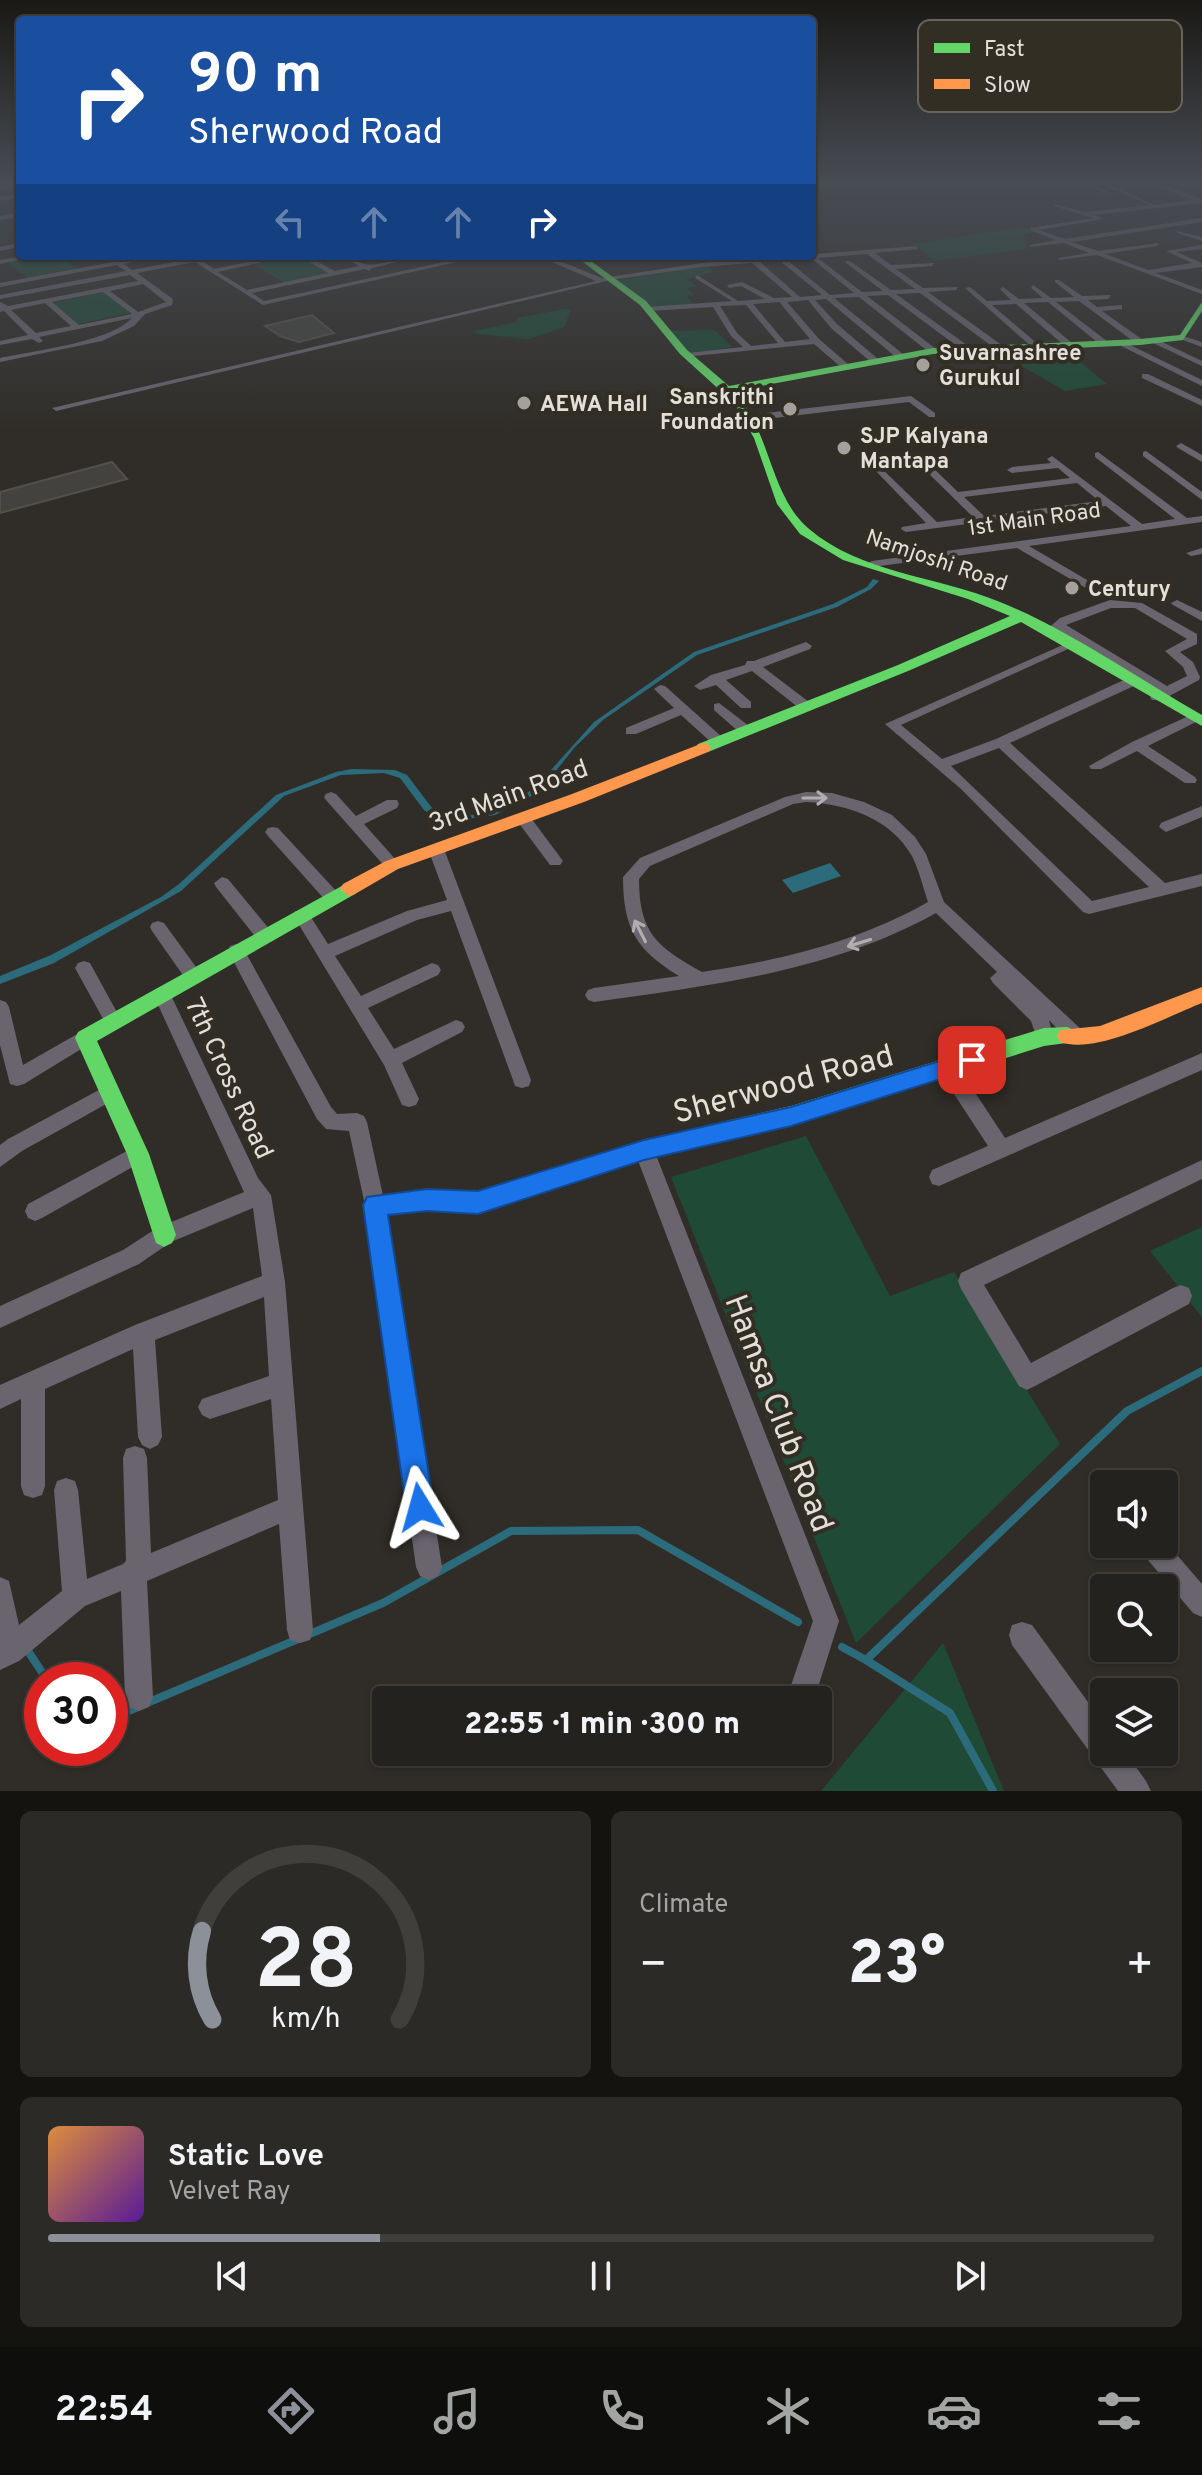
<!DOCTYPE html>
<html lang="en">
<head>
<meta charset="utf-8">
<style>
	body { margin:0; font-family:Overpass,sans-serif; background:#2c2a27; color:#f1f3f6; height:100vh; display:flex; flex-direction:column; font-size:30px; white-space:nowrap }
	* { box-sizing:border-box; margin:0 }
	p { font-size:26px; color:#a3a4a4 }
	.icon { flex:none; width:44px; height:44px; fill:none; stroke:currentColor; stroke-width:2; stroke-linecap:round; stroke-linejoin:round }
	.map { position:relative; height:1791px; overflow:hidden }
	.panel { display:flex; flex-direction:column; gap:20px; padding:20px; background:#141310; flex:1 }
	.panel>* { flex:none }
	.top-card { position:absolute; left:16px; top:16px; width:800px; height:244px; border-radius:8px; box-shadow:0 2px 6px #0004,0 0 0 2px #413f3c; background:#1a4fa0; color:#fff; overflow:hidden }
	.controls { position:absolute; left:1090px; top:1470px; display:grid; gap:16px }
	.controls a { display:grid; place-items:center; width:88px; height:88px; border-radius:8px; background:#24221e; box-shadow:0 2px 6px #0004,0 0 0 2px #413f3c; font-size:40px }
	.speed { position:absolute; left:24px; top:1662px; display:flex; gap:16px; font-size:40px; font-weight:700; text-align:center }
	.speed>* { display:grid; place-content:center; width:104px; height:104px; border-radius:50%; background:#24221e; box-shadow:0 2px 6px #0004,0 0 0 2px #413f3c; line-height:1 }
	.speed .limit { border:12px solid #d22; background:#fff; color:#111 }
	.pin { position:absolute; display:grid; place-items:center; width:68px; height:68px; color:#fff; margin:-34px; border-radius:16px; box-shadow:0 4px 12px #0006 }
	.me { position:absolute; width:88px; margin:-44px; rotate:352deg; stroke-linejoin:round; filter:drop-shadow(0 0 6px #0008) }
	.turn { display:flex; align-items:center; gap:28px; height:168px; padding:0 40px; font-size:36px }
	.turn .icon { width:104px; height:104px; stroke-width:2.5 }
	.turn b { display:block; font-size:56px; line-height:68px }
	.lanes { display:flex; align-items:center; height:76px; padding:0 40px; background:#0003; justify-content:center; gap:40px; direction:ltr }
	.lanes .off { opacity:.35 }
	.big { font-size:60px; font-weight:800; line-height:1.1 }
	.panel .widget { flex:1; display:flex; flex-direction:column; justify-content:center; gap:12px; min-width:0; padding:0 28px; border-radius:12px; background:#2c2a27 }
	.panel .dial { align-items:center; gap:0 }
	.dial svg { height:208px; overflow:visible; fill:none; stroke:#413f3c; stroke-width:7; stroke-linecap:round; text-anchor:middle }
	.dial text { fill:#f1f3f6; stroke:none }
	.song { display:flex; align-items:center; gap:24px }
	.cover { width:96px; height:96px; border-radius:12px; background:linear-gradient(135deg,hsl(30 70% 55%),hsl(270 70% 35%)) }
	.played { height:8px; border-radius:4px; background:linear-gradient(90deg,#8c9099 30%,#413f3c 30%) }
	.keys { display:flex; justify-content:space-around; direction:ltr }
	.heat { display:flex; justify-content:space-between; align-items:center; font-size:44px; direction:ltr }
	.panel .tiles { flex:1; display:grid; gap:20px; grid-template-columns:1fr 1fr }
	.widget:last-child { grid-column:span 2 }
	.trip { position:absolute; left:372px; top:1686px; width:460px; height:80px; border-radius:8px; background:#24221e; box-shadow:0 2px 6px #0004,0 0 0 2px #413f3c; font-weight:800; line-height:80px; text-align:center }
	.tab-bar { display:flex; height:128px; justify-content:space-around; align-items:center; background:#0e0e0c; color:#a3a4a4 }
	.tab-bar .icon { width:56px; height:56px }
	.tab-bar .selected { color:#8c9099 }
	.tab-bar b { font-size:36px; color:#f1f3f6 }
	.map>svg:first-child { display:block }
</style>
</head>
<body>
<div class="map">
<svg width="1202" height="1791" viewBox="0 0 1202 1791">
	<rect width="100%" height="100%" fill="#302d28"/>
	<path fill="#1f4a36" d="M1022 227 1037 232 1024 234 1027 249 934 261 913 244Z
		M33 256H60L78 269 28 279 7 261Z
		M298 256 330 274 285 283 254 265Z
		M707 266 713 272 686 279 697 286 687 288 694 295 687 296 693 304 654 308 613 281Z
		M104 292 131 313 78 324 53 303Z
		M565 309 571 310 564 327 529 339 478 334 474 331 517 322V318Z
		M711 330 716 331 732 347 689 354 671 331Z
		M1078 360 1107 384 1065 391 1018 364Z
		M806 1136 890 1296 954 1272 1060 1444 856 1643 671 1177Z
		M1202 1227V1317L1150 1251Z
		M943 1643 1004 1791H821Z"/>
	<path fill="#2c6b7c" d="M873 579 879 581 871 589 837 607 697 655 603 720 575 747 539 792 495 815 460 820 431 815 424 810 400 778 384 773 341 775 284 796 181 891 54 963 0 984V976L51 955 161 897 179 884 276 795 336 772 352 769 395 770 407 775 432 808 463 816 485 813 534 789 594 722 694 652 833 604 867 587Z
		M830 863 841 876 793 893 782 880Z"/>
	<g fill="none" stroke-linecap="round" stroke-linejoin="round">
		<path stroke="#2c6b7c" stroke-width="8" d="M842 1647 866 1660 1127 1411 1202 1371
			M28 1651 47 1680
			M866 1660 950 1713 993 1791
			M147 1703 383 1603 511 1531 638 1530 798 1622
			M110 1719 138 1707"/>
	</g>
	<path fill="#44423e" stroke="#53504c" stroke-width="2" d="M312 315 334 333 299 342 280 336 265 326Z
		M112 462 127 479 0 513V492Z"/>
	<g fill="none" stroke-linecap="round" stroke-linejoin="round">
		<path fill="#69646d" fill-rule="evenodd" d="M1078 181H1085L1109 192 1104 193Z
			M1095 181H1102L1154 205 1193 200 1145 181H1153L1202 199V203L1094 215 1104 219 1039 230 1065 239 1202 218V222L1072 242 1098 251 1159 243 1157 246 1105 254 1148 270 1192 263 1166 251 1202 245V249L1177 252 1202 263V267L1156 273 1202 290V294L1097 255 1059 260V258L1089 253 1064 243 1030 247V245L1056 240 1032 231 1030 228 1093 218 1054 206V204L1085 212 1150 205Z
			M1188 181 1202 184V188L1189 182Z
			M20 183V187L0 189V185Z
			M20 194V198L0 201V197Z
			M20 213V217L0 220V216Z
			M1177 231 1202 237V241L1177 233Z
			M20 243V247L0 251V247Z
			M916 246 918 249 875 253 891 265 934 263 932 266 896 269 923 288 958 287 956 290 928 292 1003 346V350H997L920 293 896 294 971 348V352H965L888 295 867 296 936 349V353H930L859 297 834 298 903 354V358H897L826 299 815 300 837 324 878 359V363H872L831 328 808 300 787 302 819 339 848 364V368H842L814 344 684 357 687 353 743 347 731 336 713 307 650 311 647 307 732 301 695 278 697 275 738 301 765 299 741 286 729 288 727 285 742 282 774 298 792 297 752 263 702 267 611 280 56 411 52 408 596 281 538 256H547L602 278 702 263ZM867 254 915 289 891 290 850 261H846V263L883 291 862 292 818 258ZM811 258 854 293 830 295 787 260ZM780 261 822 295 800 297 760 262ZM780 302V303L810 339 785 342 753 304ZM746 305 778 343 751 346 737 333 720 306Z
			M22 256H35L0 264V260Z
			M106 256H113L120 261 158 256 124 264 132 270 190 259 186 256 197 258 221 256 202 261 214 269 276 256H289L218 272 247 290 328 273 299 256H307L335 271 359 266 341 256C351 256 355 262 365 264 378 267 406 256 422 256L372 268 369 271 365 269 252 293 264 301 472 256H484L263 305 195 262 137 273 173 299 172 305 145 314 134 326 102 341 0 362V358C33 351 110 342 132 318L39 337 43 341 39 343 32 339 0 345V341L28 335 4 311 0 312V302L8 306 138 281 130 275 0 299V295L126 271 117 265 0 287V283L113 262ZM143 284 166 302 138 312 110 291ZM103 292 132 314 79 325 52 302ZM45 303 71 326 36 333 11 310Z
			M1055 280H1059L1082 296 1111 295 1108 299 1088 300 1097 307 1122 305V309L1102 311 1143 340V344H1137L1079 301 1056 302 1108 342V346H1102L1048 302 1024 303 1072 343V347H1066L1016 304 992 305 1040 346 1033 348 965 288 970 287 987 301 1011 300 1000 289 1003 287 1019 299 1043 298 1031 288 1033 285 1051 298 1074 297 1055 282Z
			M1180 335 1202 342V347L1180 339Z
			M1156 339 1202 361V366L1153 343Z
			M1124 342 1202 380V386L1121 346Z
			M1142 374H1148L1202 400V406L1142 378Z
			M911 396 935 413V417H929L909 402 750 421 746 418 750 415Z
			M1181 443 1202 455V462L1178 448 1176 446Z
			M1146 451 1202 492V500L1143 456V452Z
			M1098 452 1187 518 1202 516V522L1029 546 1111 594V598H1103L1017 548 872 567 866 564 872 561 1131 526 1106 506 906 532 901 529 902 527 926 523 874 469 872 467 877 464 937 522 973 517 921 466V462H927L958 492 1070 478 1058 468 1012 473 1007 470 1012 467 1051 463 1047 459 1052 456 1142 524 1175 519 1095 457V453ZM1077 483 1099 501 984 516 964 497Z
			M1202 548V554L1191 556 1186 553Z
			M1110 600 1142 603 1197 634V644L1180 652 1193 662 1200 677 1199 680 1162 700H1152L1150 697 1157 692 1079 644 901 725 942 759 996 739 1126 679H1136V685L1010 743 1165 883 1202 874V886L1089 914 1083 912 961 789 885 724 1074 640 1058 631 1051 635 1045 631 1060 618ZM1111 608H1135L1187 639 1165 651 1183 667 1187 676 1167 686 1066 625ZM999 748 1149 887 1092 901 951 766Z
			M1177 600 1202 612V621L1173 605 1171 603Z
			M806 642 812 646 810 649 763 667 809 702V708H799L752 671 726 680 751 702V708H741L716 685 700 690 694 686 711 675 745 665 747 661H754Z
			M660 685 665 686 722 737 724 740 722 743H712L681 715 636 734H626V728L674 708 654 689Z
			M719 703 749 726V732H739L714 710V704Z
			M1195 713 1202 717 1200 720 1148 746 1195 777 1197 780 1195 783H1185L1137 751 1101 769H1091L1089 766 1132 742Z
			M331 792 336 794 356 816 387 800H397L399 804 397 808 364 824 397 861 400 865 397 869H387L326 800 324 797 326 794Z
			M806 792 832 793 864 802 892 815 915 837 926 854 944 902 1082 1030 1085 1035 1082 1040C1068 1045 1058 1029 1049 1020L1053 1037 1050 1042 1044 1045 1038 1042 1031 1021 993 983 990 978 997 972 936 913C830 972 712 985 594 1002L588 1000 585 995 588 990 594 988 679 976C636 950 623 928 623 877L640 858 785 797ZM806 802C847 804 890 818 912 856 919 870 923 887 928 902 857 942 782 960 702 972 657 947 639 933 639 879L650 866 793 804Z
			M1202 806V817L1166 832 1159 827 1161 823Z
			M523 813 528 814 560 857 563 861 560 865H550L518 822 516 818 518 814Z
			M273 827 278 828 338 893 340 897 338 901H326L268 836 265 832 268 828Z
			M436 844 444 849 531 1080 529 1086 522 1088 515 1086 513 1080 451 911 417 920 335 956 361 996 432 963 438 965 441 970 438 975 368 1008 394 1049 456 1020 462 1022 465 1027 462 1032 402 1063 419 1099 416 1105 409 1107 402 1105 384 1065 293 915 295 911H307L328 944 407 911 447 900 428 849Z
			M222 877 228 879 270 930 272 935 270 940H258L216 887 214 883Z
			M158 921 164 923 199 971 202 976 199 981 193 983 187 981 152 931 150 927 152 923Z
			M236 944 242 946 331 1107 337 1114 357 1113 364 1116 367 1122 385 1205 442 1567 438 1576 429 1580 420 1576 416 1567 365 1205 349 1131 326 1129 317 1119 228 951 230 946Z
			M84 961 90 963 119 1016 122 1021 119 1026 113 1028 107 1026 75 968 78 963Z
			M162 987 168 989 258 1178 271 1195 285 1282 313 1630 310 1640 300 1643 290 1640 287 1630 279 1524 147 1581 153 1697 149 1707 139 1711 129 1707 125 1697 121 1591 85 1606 19 1661 0 1670V1577L9 1581 19 1625 62 1591 54 1490 57 1481 66 1478 75 1481 78 1490 87 1579 123 1564 126 1561 123 1458 126 1449 135 1446 144 1449 147 1458 151 1553 278 1500 271 1399 210 1419 202 1415 198 1407 202 1399 269 1376 264 1297 155 1340 162 1437 158 1445 150 1449 142 1445 138 1437 133 1349 45 1389V1486L42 1495 33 1498 24 1495 21 1486V1399L0 1409V1385L135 1325 262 1276 253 1208 171 1242 139 1264 0 1328V1306L123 1250 157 1228 244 1192 153 994 156 989Z
			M0 1000 6 1002 9 1007 23 1065 79 1033 85 1030 91 1033 94 1038 91 1043 24 1084 17 1086 10 1084 0 1045Z
			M1202 1053V1070L939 1186 932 1184 929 1177 932 1170 988 1146 941 1074 939 1068 941 1062 948 1060 955 1062 1005 1138Z
			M110 1084 117 1086 119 1092 117 1098 22 1151 0 1167V1145L8 1139Z
			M644 1141 651 1144 654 1150 839 1621 814 1700H786L813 1621 634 1150 637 1144Z
			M138 1145 145 1148 148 1154 145 1160 42 1218 35 1221 28 1218 25 1211 28 1204Z
			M1202 1160V1179L984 1285 1031 1363 1173 1288 1181 1285 1189 1288 1192 1296 1189 1304 1035 1386 1027 1390 1019 1386 961 1289 958 1281 961 1273Z
			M1104 1479 1114 1484H1104V1504L1095 1501 1092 1492 1095 1482Z
			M1164 1540 1202 1584V1617L1193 1613 1142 1553 1138 1544H1164Z
			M1022 1622 1032 1625 1104 1724V1752H1125L1146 1781 1151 1791H1118L1012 1645 1009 1635 1012 1625Z"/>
		<path fill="#63d668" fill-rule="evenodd" d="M575 256H584L646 301 687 350 729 386 933 348 1140 339 1180 335 1202 302V311L1183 340 1140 345 933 354 734 391C771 431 769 494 808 528 861 574 938 576 1000 602 1071 631 1135 677 1202 715V726L1021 622 908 671 708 752H698L695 748 698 744 898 665 1010 616 968 599 843 560 800 534 777 504 754 438 734 403 680 354 640 305Z
			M349 882 358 889 355 894 97 1041 149 1154 176 1235 172 1243 164 1247 156 1243 127 1154 75 1038 78 1032Z
			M1067 1027 1074 1030 1077 1036 1074 1042 1044 1046 791 1126 644 1160 478 1213 427 1211 375 1216 367 1213 363 1205 367 1197 427 1189 478 1191 644 1140 791 1106 1044 1028Z"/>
		<path fill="#ff974d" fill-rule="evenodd" d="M703 743 708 744 711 748 708 752 584 802 398 869 355 894 349 896 340 889 343 884 386 861 572 794Z
			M1202 987V1003C1166 1017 1097 1055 1060 1042L1057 1036 1060 1030 1100 1026Z"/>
	</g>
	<defs><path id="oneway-shaft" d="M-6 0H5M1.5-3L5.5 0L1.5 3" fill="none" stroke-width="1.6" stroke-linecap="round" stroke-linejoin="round" transform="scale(2)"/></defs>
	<g stroke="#b2aeae">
		<use href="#oneway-shaft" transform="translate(815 798)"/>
		<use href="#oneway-shaft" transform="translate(640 931) rotate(-117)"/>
		<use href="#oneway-shaft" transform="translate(859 943) rotate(163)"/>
	</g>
	<linearGradient id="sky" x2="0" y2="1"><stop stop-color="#1a1916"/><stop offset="0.42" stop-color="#484c53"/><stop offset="1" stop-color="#484c53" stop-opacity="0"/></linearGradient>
	<rect width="1202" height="432" fill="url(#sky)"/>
	<path fill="#1a73e8" stroke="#114b97" stroke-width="2" d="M972 1051 979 1054 982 1060 979 1067 791 1126 644 1160 478 1214 427 1211 388 1215 434 1507 430 1517 420 1521 410 1517 406 1507 363 1205 367 1197 427 1189 478 1191 644 1140 791 1107Z"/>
	<g fill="#a4a19c" stroke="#332e24" stroke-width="3">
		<circle cx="923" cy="365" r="8"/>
		<circle cx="524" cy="403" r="8"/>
		<circle cx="790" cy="409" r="8"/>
		<circle cx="844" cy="448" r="8"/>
		<circle cx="1072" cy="588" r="8"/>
	</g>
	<g text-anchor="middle" stroke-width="8" stroke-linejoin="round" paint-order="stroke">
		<g font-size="22" font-weight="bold" fill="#e3e0da" stroke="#332e24" text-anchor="start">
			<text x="939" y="360">Suvarnashree<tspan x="939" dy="25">Gurukul</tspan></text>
			<text x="774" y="404" text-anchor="end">Sanskrithi<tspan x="774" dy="25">Foundation</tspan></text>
			<text x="540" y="411">AEWA Hall</text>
			<text x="860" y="443">SJP Kalyana<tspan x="860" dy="25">Mantapa</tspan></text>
			<text x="1088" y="596">Century</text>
		</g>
		<g font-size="22" fill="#e3e0da" stroke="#332e24">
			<text transform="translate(1034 518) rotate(-8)" y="8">1st Main Road</text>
			<text transform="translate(937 559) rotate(19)" y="8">Namjoshi Road</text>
		</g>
		<g font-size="26" fill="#e3e0da" stroke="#332e24">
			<text transform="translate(508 795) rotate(-20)" y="9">3rd Main Road</text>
			<text transform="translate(230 1078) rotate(65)" y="9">7th Cross Road</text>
		</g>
		<g font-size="32" fill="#e3e0da" stroke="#332e24">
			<text transform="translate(783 1083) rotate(-15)" y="11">Sherwood Road</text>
			<text transform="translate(780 1413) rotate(69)" y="11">Hamsa Club Road</text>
		</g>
	</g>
	<rect x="918" y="20" width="264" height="92" rx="12" fill="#332e24" stroke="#68635b" stroke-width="2"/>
	<rect x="934" y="43" width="36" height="10" fill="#63d668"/>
	<rect x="934" y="79" width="36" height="10" fill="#ff974d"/>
	<g font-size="22" fill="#e3e0da">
		<text x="984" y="56">Fast</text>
		<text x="984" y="92">Slow</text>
	</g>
</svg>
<div class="controls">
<a><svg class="icon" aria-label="sound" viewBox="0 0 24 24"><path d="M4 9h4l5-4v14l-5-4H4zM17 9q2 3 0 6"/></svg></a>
<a><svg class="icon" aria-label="search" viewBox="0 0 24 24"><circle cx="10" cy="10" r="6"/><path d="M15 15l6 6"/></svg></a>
<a><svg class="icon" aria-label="layers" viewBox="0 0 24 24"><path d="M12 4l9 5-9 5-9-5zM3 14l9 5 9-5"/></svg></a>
</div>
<div class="speed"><div class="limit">30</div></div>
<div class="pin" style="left:972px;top:1060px;background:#d93025"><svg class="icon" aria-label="arrive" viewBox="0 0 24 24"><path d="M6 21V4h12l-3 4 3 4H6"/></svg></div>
<svg class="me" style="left:420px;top:1507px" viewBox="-20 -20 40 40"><path d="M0-17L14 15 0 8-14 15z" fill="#1a73e8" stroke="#fff" stroke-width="4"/></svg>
<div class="trip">22:55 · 1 min · 300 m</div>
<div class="top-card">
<div class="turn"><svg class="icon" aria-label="right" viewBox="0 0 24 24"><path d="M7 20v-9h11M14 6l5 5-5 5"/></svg><div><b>90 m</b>Sherwood Road</div></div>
<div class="lanes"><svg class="icon off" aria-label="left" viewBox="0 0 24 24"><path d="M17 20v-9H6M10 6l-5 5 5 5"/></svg><svg class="icon off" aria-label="ahead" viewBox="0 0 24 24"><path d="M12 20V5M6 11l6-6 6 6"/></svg><svg class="icon off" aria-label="ahead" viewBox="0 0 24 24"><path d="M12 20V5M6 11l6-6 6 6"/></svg><svg class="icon" aria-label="right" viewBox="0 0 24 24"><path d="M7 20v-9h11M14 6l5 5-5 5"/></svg></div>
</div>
</div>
<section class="panel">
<div class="tiles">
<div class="widget dial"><svg viewBox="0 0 100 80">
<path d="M14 69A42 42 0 1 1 86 69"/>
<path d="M14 69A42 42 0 0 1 10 35" stroke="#8c9099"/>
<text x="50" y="56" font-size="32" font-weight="700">28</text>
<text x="50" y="72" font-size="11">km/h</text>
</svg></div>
<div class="widget"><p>Climate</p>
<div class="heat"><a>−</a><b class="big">23°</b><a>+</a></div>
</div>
<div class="widget">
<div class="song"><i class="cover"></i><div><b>Static Love</b><p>Velvet Ray</p></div></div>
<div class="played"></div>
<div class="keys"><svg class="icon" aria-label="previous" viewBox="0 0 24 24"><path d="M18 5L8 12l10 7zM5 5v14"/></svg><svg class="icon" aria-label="pause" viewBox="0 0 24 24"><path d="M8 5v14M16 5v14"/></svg><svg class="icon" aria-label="next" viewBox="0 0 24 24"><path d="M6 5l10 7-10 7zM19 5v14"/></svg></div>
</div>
</div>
</section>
<nav class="tab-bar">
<b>22:54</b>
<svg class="icon selected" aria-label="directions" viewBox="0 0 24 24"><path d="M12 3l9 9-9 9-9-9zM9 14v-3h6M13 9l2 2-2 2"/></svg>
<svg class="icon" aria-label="music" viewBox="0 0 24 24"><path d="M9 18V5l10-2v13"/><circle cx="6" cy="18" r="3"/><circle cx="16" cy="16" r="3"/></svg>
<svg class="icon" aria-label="phone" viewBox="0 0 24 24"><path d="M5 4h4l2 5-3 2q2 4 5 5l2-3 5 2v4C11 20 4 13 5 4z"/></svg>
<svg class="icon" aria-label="climate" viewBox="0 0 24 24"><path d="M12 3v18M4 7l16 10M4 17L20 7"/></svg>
<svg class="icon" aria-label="car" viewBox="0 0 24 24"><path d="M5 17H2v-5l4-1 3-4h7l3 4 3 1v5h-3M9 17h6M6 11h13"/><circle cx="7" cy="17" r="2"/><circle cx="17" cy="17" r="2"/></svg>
<svg class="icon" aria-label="filters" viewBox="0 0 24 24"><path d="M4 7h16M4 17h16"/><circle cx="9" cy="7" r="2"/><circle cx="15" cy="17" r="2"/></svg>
</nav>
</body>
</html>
